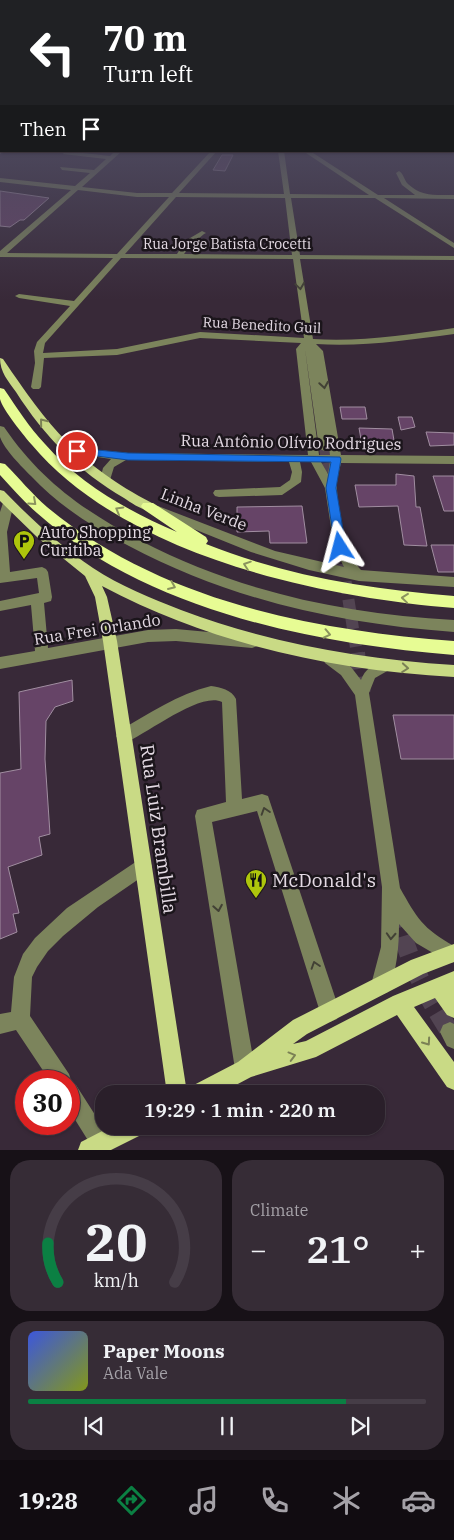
<!DOCTYPE html>
<html lang="en">
<head>
<meta charset="utf-8">
<style>
	body { margin:0; font-family:"IBM Plex Serif",serif; background:#362c36; color:#f1f3f6; height:100vh; display:flex; flex-direction:column; font-size:19px; white-space:nowrap }
	* { box-sizing:border-box; margin:0 }
	p { font-size:16px; color:#a5a2a8 }
	.icon { flex:none; width:28px; height:28px; fill:none; stroke:currentColor; stroke-width:2; stroke-linecap:round; stroke-linejoin:round }
	.map { position:relative; height:1150px; overflow:hidden }
	.drawer { display:flex; flex-direction:column; gap:10px; padding:10px; background:#171117; flex:1 }
	.drawer>* { flex:none }
	.guide { position:absolute; left:0px; top:0px; width:455px; height:152px; box-shadow:0 1px 4px #0004,0 0 0 1px #463d47; background:#202124; color:#fff; overflow:hidden }
	.speed { position:absolute; left:15px; top:1070px; display:flex; gap:10px; font-size:25px; font-weight:700; text-align:center }
	.speed>* { display:grid; place-content:center; width:65px; height:65px; border-radius:50%; background:#2a1f2a; box-shadow:0 1px 4px #0004,0 0 0 1px #463d47; line-height:1 }
	.speed .limit { border:8px solid #d22; background:#fff; color:#111 }
	.pin { position:absolute; display:grid; place-items:center; width:42px; height:42px; color:#fff; margin:-21px; border:2px solid #fff; border-radius:50%; box-shadow:0 1px 5px #0007 }
	.me { position:absolute; width:55px; margin:-28px; rotate:351deg; stroke-linejoin:round; filter:drop-shadow(0 0 4px #0008) }
	.turn { display:flex; align-items:center; gap:18px; height:105px; padding:0 20px; font-size:22px }
	.turn .icon { width:65px; height:65px; stroke-width:2.5 }
	.turn b { display:block; font-size:35px; line-height:42px }
	.then { display:flex; align-items:center; height:48px; padding:0 20px; background:#0003; gap:10px; font-size:19px }
	.big { font-size:38px; font-weight:600; line-height:1.1 }
	.drawer .widget { flex:1; display:flex; flex-direction:column; justify-content:center; gap:8px; min-width:0; padding:0 18px; border-radius:20px; background:#362c36 }
	.drawer .dial { align-items:center; gap:0 }
	.dial svg { height:130px; overflow:visible; fill:none; stroke:#463d47; stroke-width:7; stroke-linecap:round; text-anchor:middle }
	.dial text { fill:#f1f3f6; stroke:none }
	.song { display:flex; align-items:center; gap:15px }
	.cover { width:60px; height:60px; border-radius:8px; background:linear-gradient(135deg,hsl(230 70% 55%),hsl(70 70% 35%)) }
	.played { height:5px; border-radius:2px; background:linear-gradient(90deg,#0b8043 80%,#463d47 80%) }
	.keys { display:flex; justify-content:space-around; direction:ltr }
	.heat { display:flex; justify-content:space-between; align-items:center; font-size:28px; direction:ltr }
	.drawer .tiles { flex:1; display:grid; gap:10px; grid-template-columns:1fr 1fr }
	.widget:last-child { grid-column:span 2 }
	.trip { position:absolute; left:95px; top:1085px; width:290px; height:50px; border-radius:20px; background:#2a1f2a; box-shadow:0 1px 4px #0004,0 0 0 1px #463d47; font-weight:600; line-height:50px; text-align:center }
	.dock { display:flex; height:80px; justify-content:space-around; align-items:center; background:#110c11; color:#a5a2a8 }
	.dock .icon { width:35px; height:35px }
	.dock .active { color:#0b8043 }
	.dock b { font-size:22px; color:#f1f3f6 }
	.map>svg:first-child { display:block }
</style>
</head>
<body>
<div class="map">
<svg width="454" height="1150" viewBox="0 0 454 1150">
	<rect width="100%" height="100%" fill="#382938"/>
	<path fill="#664467" stroke="#a18ea1" d="M222 155H233L225 171 213 170Z
		M0 191 49 198 24 220H20L10 227 0 226Z
		M340 407H365L367 419H342Z
		M398 417H412L415 427 401 430Z
		M359 428 392 429 395 446 362 445Z
		M426 432 454 433V445L430 446Z
		M396 474 414 476 416 507H420L427 546 404 545 398 506 359 507 355 485H396Z
		M433 476H454V511H444Z
		M302 506 307 543H270L269 531 237 532V507Z
		M431 545H454V572H438Z
		M72 680 73 701 55 707 46 721 45 759 50 834 39 837 42 855 8 867 19 913 13 914 17 932 0 939V773L21 769 19 692Z
		M393 715H454V759H401Z"/>
	<g fill="none" stroke-linecap="round" stroke-linejoin="round">
		<path stroke="#524452" stroke-width="10" stroke-dasharray="10 5" stroke-linecap="butt" d="M324 448 329 479"/>
		<path stroke="#524452" stroke-width="12" stroke-dasharray="12 6" stroke-linecap="butt" d="M329 477 331 489
			M340 546 357 654"/>
		<path stroke="#524452" stroke-width="16" stroke-dasharray="16 8" stroke-linecap="butt" d="M357 653 363 694"/>
		<path stroke="#524452" stroke-width="19" stroke-dasharray="19 9" stroke-linecap="butt" d="M396 909C405 955 425 993 450 1032"/>
		<path fill="#7c845c" fill-rule="evenodd" d="M1 149 4 151 0 154V150Z
			M65 151 110 156 115 151H122L82 187 137 193H172L211 151H217L179 193 284 194 278 151H284L290 194 369 195 303 151H310L378 195H415L402 185 396 173 399 171C404 174 404 180 408 184 422 197 436 195 454 195V199L384 198 454 243V248L375 198H291L300 255 454 256V260L300 259 313 339C360 342 407 335 454 328V334C408 340 363 347 316 344L323 351 341 455 454 456V464L341 463C339 471 336 481 337 489 338 514 344 551 361 570L454 577V587L359 581 309 570 251 552 154 513 152 510 158 506 275 551 344 567 334 547 325 488 311 462H300L302 472 301 482 282 495 219 497 215 496 213 493 215 490 280 487 290 480 292 472 289 462 126 460 114 467 110 480 105 484 100 480 103 468 111 459 63 452 62 450 63 448 67 447 128 453 308 455 296 349 301 343 200 338 117 355 44 358 41 387 39 389H33L31 387 35 363 34 351 37 342 70 306 19 298 15 296 19 294 74 301 113 258 0 257V251L71 190 0 182V178L75 186 90 173 62 170 60 167 94 170 106 159 63 154ZM78 190 137 197H169L117 254 7 253ZM176 197 285 198 292 255 184 254 191 245 204 234 206 233 202 231 185 241 177 254H125ZM121 258 293 259 304 338 200 332 117 349 43 353 45 343ZM305 349 319 448 324 451 329 448 330 455H319ZM321 462H330L328 474Z
			M0 426 4 427C41 481 84 511 141 541 239 592 345 614 454 620V632C340 624 231 600 129 546 93 527 59 506 31 476 22 467 4 449 0 437 0 434 0 429 0 426Z
			M8 499 14 503 7 532 10 572 42 567 46 569 48 572 52 597 51 601 44 603 48 648 148 630 176 629 252 636 257 638 259 642 257 646 252 648 176 641 148 642 0 669V657L35 651 31 605 0 611V601L39 593 37 578 0 583V512L4 500Z
			M330 653 351 667 361 680C365 669 373 664 384 660L389 662 391 666 389 670 375 678 369 693 400 888C417 918 422 928 454 946V962L450 963 416 943 399 924C399 947 397 970 388 992L381 995 374 992 371 985 381 947 382 887 355 695 341 675 325 663 323 659 325 655Z
			M211 686C220 687 232 690 236 699L242 799 262 794 268 796 340 1012 337 1019 330 1022 323 1019 320 1012 257 811 212 822 255 1069 252 1076 245 1079 238 1076 235 1069 195 816 197 810 226 802 222 702C200 691 146 735 124 743L119 741 116 736 119 731C148 714 178 694 211 686Z
			M143 857 149 860 152 866 149 872 98 907 63 936 48 951 37 967 32 977 30 1016 69 1074 72 1083 76 1085 113 1143 110 1150H94L69 1110V1081H50L16 1030 0 1034V1014L11 1012 14 977 23 954 35 938 67 908Z
			M450 1022 454 1024V1049L447 1046 440 1032 443 1025Z"/>
		<path fill="#c9da85" fill-rule="evenodd" d="M0 358 3 359C49 427 78 464 152 503L154 506 152 509C143 512 132 503 124 498 79 472 44 436 16 392 8 381 0 372 0 358Z
			M0 490 4 491C31 519 60 546 93 568 120 586 151 598 181 610 269 643 360 659 454 665V677C332 670 211 644 102 586L107 597 117 641 187 1093 190 1087 238 1062 293 1020 411 960 454 944V962L423 974 307 1034 293 1044 306 1041 393 996 454 971V1018L447 1015 435 998 414 1007 454 1062V1090L447 1087 397 1015 316 1057 251 1077 219 1094H167L103 641 95 597 85 576 38 538 0 501Z
			M112 1126H146L143 1134 111 1150H78L81 1142Z"/>
		<path fill="#e7fc94" fill-rule="evenodd" d="M0 388 4 389C17 408 29 427 45 444 80 484 128 511 177 532L143 509 141 506 143 503H153L206 537 208 541 206 544C286 576 370 589 454 596V608C317 597 125 555 32 445 25 437 2 409 0 399 0 395 0 391 0 388Z
			M0 463 5 464C19 478 32 494 47 507 161 601 311 630 454 641V655C313 644 146 610 37 513 24 502 12 488 0 475Z"/>
	</g>
	<defs><path id="oneway-chevron" d="M-2-3.5L2.5 0L-2 3.5" fill="none" stroke-width="1.6" stroke-linecap="round" stroke-linejoin="round" transform="scale(1.25)"/></defs>
	<g stroke="#424135">
		<use href="#oneway-chevron" transform="translate(300 286) rotate(82)"/>
		<use href="#oneway-chevron" transform="translate(324 385) rotate(81)"/>
		<use href="#oneway-chevron" transform="translate(265 811) rotate(-108)"/>
		<use href="#oneway-chevron" transform="translate(218 908) rotate(80)"/>
		<use href="#oneway-chevron" transform="translate(391 936) rotate(93)"/>
		<use href="#oneway-chevron" transform="translate(315 965) rotate(-108)"/>
	</g>
	<g stroke="#7b8155">
		<use href="#oneway-chevron" transform="translate(43 422) rotate(-129)"/>
		<use href="#oneway-chevron" transform="translate(405 668) rotate(5)"/>
		<use href="#oneway-chevron" transform="translate(427 1042) rotate(55)"/>
		<use href="#oneway-chevron" transform="translate(292 1056) rotate(-15)"/>
	</g>
	<g stroke="#8b945e">
		<use href="#oneway-chevron" transform="translate(33 502) rotate(42)"/>
		<use href="#oneway-chevron" transform="translate(119 510) rotate(-150)"/>
		<use href="#oneway-chevron" transform="translate(247 565) rotate(-161)"/>
		<use href="#oneway-chevron" transform="translate(172 586) rotate(23)"/>
		<use href="#oneway-chevron" transform="translate(405 598) rotate(-174)"/>
		<use href="#oneway-chevron" transform="translate(327 634) rotate(12)"/>
	</g>
	<linearGradient id="sky" x2="0" y2="1"><stop stop-color="#1f171f"/><stop offset="0.46" stop-color="#4d495e"/><stop offset="1" stop-color="#4d495e" stop-opacity="0"/></linearGradient>
	<rect width="454" height="300" fill="url(#sky)"/>
	<path fill="#1a73e8" stroke="#114b97" d="M77 448 128 453 340 457 341 459 336 488 346 547 340 551 335 547 326 488 331 462 128 460 73 453 72 451Z"/>
	<defs>
		<g id="parking-pin" transform="scale(1.125)"><path d="M0 17L-7.5 6A9.5 9.5 0 1 1 7.5 6Z" fill="#aec60c" stroke="#1b151b"/><path d="M-3.5-5.5H1a3.5 3.5 0 0 1 0 7H-1V5.5H-3.5ZM-1-3.4V-.6H.8a1.4 1.4 0 0 0 0-2.8Z" fill="#111"/></g>
		<g id="restaurant-pin" transform="scale(1.125)"><path d="M0 17L-7.5 6A9.5 9.5 0 1 1 7.5 6Z" fill="#aec60c" stroke="#1b151b"/><path d="M-5-6h1v4h1v-4h1v4h1v-4h1v5L-1.5 .5V6h-2V.5L-5-1ZM5-6V6H3V1.5H1.5Q1.5-4 5-6Z" fill="#111"/></g>
	</defs>
	<g fill-rule="evenodd">
		<use href="#parking-pin" x="24" y="541"/>
		<use href="#restaurant-pin" x="256" y="880"/>
	</g>
	<g text-anchor="middle" stroke-width="5" stroke-linejoin="round" paint-order="stroke">
		<g font-size="14" fill="#e4dae4" stroke="#1b151b">
			<text x="227" y="249">Rua Jorge Batista Crocetti</text>
			<text transform="translate(262 325) rotate(3)" y="5">Rua Benedito Guil</text>
		</g>
		<g font-size="16" fill="#e4dae4" stroke="#1b151b">
			<text transform="translate(291 442) rotate(1)" y="6">Rua Antônio Olívio Rodrigues</text>
			<text transform="translate(204 509) rotate(21)" y="6">Linha Verde</text>
			<text transform="translate(97 629) rotate(-9)" y="6">Rua Frei Orlando</text>
		</g>
		<g font-size="16" fill="#e4dae4" stroke="#1b151b" text-anchor="start">
			<text x="40" y="538">Auto Shopping<tspan x="40" dy="18">Curitiba</tspan></text>
		</g>
		<g font-size="19" fill="#e4dae4" stroke="#1b151b">
			<text transform="translate(159 829) rotate(82)" y="7">Rua Luiz Brambilla</text>
		</g>
		<g font-size="19" fill="#e4dae4" stroke="#1b151b" text-anchor="start">
			<text x="272" y="887">McDonald's</text>
		</g>
	</g>
</svg>
<div class="speed"><div class="limit">30</div></div>
<div class="pin" style="left:77px;top:451px;background:#d93025"><svg class="icon" aria-label="arrive" viewBox="0 0 24 24"><path d="M6 21V4h12l-3 4 3 4H6"/></svg></div>
<svg class="me" style="left:340px;top:547px" viewBox="-20 -20 40 40"><path d="M0-17L14 15 0 8-14 15z" fill="#1a73e8" stroke="#fff" stroke-width="4"/></svg>
<div class="trip">19:29 · 1 min · 220 m</div>
<div class="guide">
<div class="turn"><svg class="icon" aria-label="left" viewBox="0 0 24 24"><path d="M17 20v-9H6M10 6l-5 5 5 5"/></svg><div><b>70 m</b>Turn left</div></div>
<div class="then">Then<svg class="icon" aria-label="arrive" viewBox="0 0 24 24"><path d="M6 21V4h12l-3 4 3 4H6"/></svg></div>
</div>
</div>
<section class="drawer">
<div class="tiles">
<div class="widget dial"><svg viewBox="0 0 100 80">
<path d="M14 69A42 42 0 1 1 86 69"/>
<path d="M14 69A42 42 0 0 1 8 45" stroke="#0b8043"/>
<text x="50" y="56" font-size="32" font-weight="700">20</text>
<text x="50" y="72" font-size="11">km/h</text>
</svg></div>
<div class="widget"><p>Climate</p>
<div class="heat"><a>−</a><b class="big">21°</b><a>+</a></div>
</div>
<div class="widget">
<div class="song"><i class="cover"></i><div><b>Paper Moons</b><p>Ada Vale</p></div></div>
<div class="played"></div>
<div class="keys"><svg class="icon" aria-label="previous" viewBox="0 0 24 24"><path d="M18 5L8 12l10 7zM5 5v14"/></svg><svg class="icon" aria-label="pause" viewBox="0 0 24 24"><path d="M8 5v14M16 5v14"/></svg><svg class="icon" aria-label="next" viewBox="0 0 24 24"><path d="M6 5l10 7-10 7zM19 5v14"/></svg></div>
</div>
</div>
</section>
<nav class="dock">
<b>19:28</b>
<svg class="icon active" aria-label="directions" viewBox="0 0 24 24"><path d="M12 3l9 9-9 9-9-9zM9 14v-3h6M13 9l2 2-2 2"/></svg>
<svg class="icon" aria-label="music" viewBox="0 0 24 24"><path d="M9 18V5l10-2v13"/><circle cx="6" cy="18" r="3"/><circle cx="16" cy="16" r="3"/></svg>
<svg class="icon" aria-label="phone" viewBox="0 0 24 24"><path d="M5 4h4l2 5-3 2q2 4 5 5l2-3 5 2v4C11 20 4 13 5 4z"/></svg>
<svg class="icon" aria-label="climate" viewBox="0 0 24 24"><path d="M12 3v18M4 7l16 10M4 17L20 7"/></svg>
<svg class="icon" aria-label="car" viewBox="0 0 24 24"><path d="M5 17H2v-5l4-1 3-4h7l3 4 3 1v5h-3M9 17h6M6 11h13"/><circle cx="7" cy="17" r="2"/><circle cx="17" cy="17" r="2"/></svg>
</nav>
</body>
</html>
